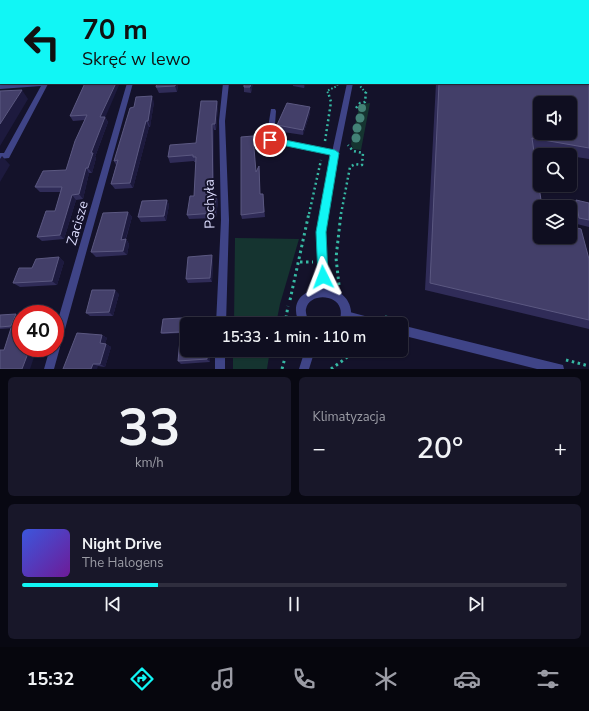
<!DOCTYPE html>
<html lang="pl">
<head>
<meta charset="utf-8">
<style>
	body { margin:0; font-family:"Nunito Sans",sans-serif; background:#181729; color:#f1f3f6; height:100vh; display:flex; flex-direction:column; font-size:15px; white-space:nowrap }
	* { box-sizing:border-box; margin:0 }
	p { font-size:13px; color:#9b9ca5 }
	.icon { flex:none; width:22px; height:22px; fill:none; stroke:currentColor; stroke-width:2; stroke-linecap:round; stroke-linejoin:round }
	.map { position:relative; height:369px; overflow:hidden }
	.sheet { display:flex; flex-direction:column; gap:8px; padding:8px; background:#080812; flex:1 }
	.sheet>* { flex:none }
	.guide { position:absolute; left:0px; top:0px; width:589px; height:84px; box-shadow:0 1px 3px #0004,0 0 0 1px #2f2e3e; background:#11f6f5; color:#111; overflow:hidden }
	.buttons { position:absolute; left:533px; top:96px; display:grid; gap:8px }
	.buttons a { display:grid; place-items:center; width:44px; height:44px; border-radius:6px; background:#0f0e20; box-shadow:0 1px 3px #0004,0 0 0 1px #2f2e3e; font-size:20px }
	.speed { position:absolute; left:12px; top:305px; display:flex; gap:8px; font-size:20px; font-weight:700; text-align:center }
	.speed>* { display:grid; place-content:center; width:52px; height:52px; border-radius:50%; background:#0f0e20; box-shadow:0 1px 3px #0004,0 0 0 1px #2f2e3e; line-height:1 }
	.speed .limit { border:6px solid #d22; background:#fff; color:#111 }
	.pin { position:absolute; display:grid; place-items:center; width:34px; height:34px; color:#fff; margin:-17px; border:2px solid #fff; border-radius:50%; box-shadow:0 1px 4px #0007 }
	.me { position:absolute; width:44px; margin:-22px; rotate:357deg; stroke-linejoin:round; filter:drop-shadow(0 0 3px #0008) }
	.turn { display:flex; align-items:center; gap:14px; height:84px; padding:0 16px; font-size:18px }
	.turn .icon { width:52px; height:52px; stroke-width:2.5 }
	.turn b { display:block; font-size:28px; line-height:34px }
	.big { font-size:30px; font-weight:600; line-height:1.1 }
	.sheet .widget { flex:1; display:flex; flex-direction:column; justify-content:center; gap:6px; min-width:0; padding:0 14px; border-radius:6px; background:#181729 }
	.sheet .dial { align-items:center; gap:0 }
	.dial b { font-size:52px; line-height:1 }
	.song { display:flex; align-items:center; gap:12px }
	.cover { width:48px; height:48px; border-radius:6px; background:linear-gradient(135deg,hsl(230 70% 55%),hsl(280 70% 35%)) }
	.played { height:4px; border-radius:2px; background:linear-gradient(90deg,#11f6f5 25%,#2f2e3e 25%) }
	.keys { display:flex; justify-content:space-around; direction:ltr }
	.heat { display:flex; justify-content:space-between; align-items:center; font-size:22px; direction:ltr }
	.sheet .tiles { flex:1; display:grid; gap:8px; grid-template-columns:1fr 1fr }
	.widget:last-child { grid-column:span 2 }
	.trip { position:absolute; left:180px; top:317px; width:228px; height:40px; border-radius:6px; background:#0f0e20; box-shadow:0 1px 3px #0004,0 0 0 1px #2f2e3e; font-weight:600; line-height:40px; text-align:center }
	.tab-bar { display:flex; height:64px; justify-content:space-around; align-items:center; background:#06060d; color:#9b9ca5 }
	.tab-bar .icon { width:28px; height:28px }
	.tab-bar .selected { color:#11f6f5 }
	.tab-bar b { font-size:18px; color:#f1f3f6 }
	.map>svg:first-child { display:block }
</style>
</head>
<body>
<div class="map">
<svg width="589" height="369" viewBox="0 0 589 369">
	<rect width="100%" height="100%" fill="#14122a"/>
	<path fill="#153430" d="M370 103 361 150 353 149 351 144 359 107 364 104Z
		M235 238 299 239 280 304 276 324H234Z
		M233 350H270L267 369H233Z"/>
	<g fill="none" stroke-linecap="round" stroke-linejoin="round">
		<path stroke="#36b8a3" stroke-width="2" stroke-dasharray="1.5 2" stroke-linecap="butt" d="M360 83V86L366 93
			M328 93 327 91 337 86 338 83"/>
		<path stroke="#36b8a3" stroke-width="2.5" stroke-dasharray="2 3" stroke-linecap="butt" d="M356 108 360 103 365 102 366 92
			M325 141 331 102 328 92
			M309 214 321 160
			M341 214 350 167 355 164 362 165 363 153 353 151 348 145"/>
		<path stroke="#36b8a3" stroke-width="3" stroke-dasharray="2.5 3.5" stroke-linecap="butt" d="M300 262H313
			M339 285 336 258 341 213
			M290 300 309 213
			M385 317 398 320
			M285 324 288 306
			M566 360 589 366
			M282 369 287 350
			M331 369 357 350"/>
		<path fill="#3f4487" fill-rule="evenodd" d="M6 0H12V1H6Z
			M96 0H102V1H96Z
			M588 61H589V65H588Z
			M29 83 48 84 9 158 0 159V153H4L41 86 0 89V85Z
			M271 109H275L276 111 274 138 335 150 338 151 339 153 338 155 335 156 267 142 266 140Z"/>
		<path fill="#3f4487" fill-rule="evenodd" d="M157 0H163L156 1Z
			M0 71H1L0 76Z
			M127 83H133L54 369H44L50 348H55V330Z
			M223 83H229L225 121 229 220 226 324H216L221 220 219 121Z
			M346 311 376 319 380 320 381 324C368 324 355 325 342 320L341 316 342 312Z
			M401 325 559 364 563 365 564 369H537L401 335Z
			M215 350H225V369H215Z"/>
		<path fill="#3f4487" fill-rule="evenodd" d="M236 0H246L247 1H237Z
			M373 0H379V1H373Z
			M347 83H353L329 203 325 232 329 289C340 290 350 299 351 311 351 315 350 320 349 324H339C340 319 342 313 340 308 336 294 309 293 306 309 305 313 308 319 309 324H299C298 320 296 315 296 311 295 298 307 290 319 288L317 232 321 203Z
			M305 350H315L309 369H299Z"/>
	</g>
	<g fill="#438176">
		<circle cx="362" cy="108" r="4"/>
		<circle cx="360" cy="118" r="4.5"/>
		<circle cx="357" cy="128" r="4.5"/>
		<circle cx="356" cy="138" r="4.5"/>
	</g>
	<path fill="#302c58" d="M429 0H589V56H588V1H429Z
		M589 67V159L570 156V155H564L533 150 540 207 589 259V329L425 290 436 83H588Z
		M85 83 108 122 95 157 96 158 92 173H89L83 199 76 200 64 239 42 241 37 237 55 211 61 192H40L35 187 66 170 85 120 73 121 70 116Z
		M178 83 177 92 159 93 156 87Z
		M253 83 251 93 244 92V87Z
		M293 83H306L304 88 293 86Z
		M217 101 218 106 216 130H214V195L218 200 216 218 189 219 187 215 194 196 196 162H194V161L170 163 168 157 196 143Z
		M154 102 150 127H149L133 188 115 189 111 184 116 165 114 161Z
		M310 113 303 135 277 131V125Z
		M259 166 260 194H263L265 217 242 219 241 215Z
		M167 200 169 205 166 221 141 222 138 217Z
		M576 200 589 203V227L573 223 570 205Z
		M128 212 132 217 126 239 129 244 127 255 96 257 91 252Z
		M59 257 64 262 57 285 20 287 13 283 32 268Z
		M213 260 212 282 188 283 186 279Z
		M119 294 113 316H90L86 313Z
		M0 315 19 316 14 328 0 329Z
		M182 318 184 319 182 329 187 350H210V362L181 364 178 361 181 333 163 334 161 333Z
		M102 335 107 338 105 343 106 344 111 347 105 367 98 366 63 369Z"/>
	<path fill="#1d1a3e" d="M0 50 1 51V56L0 58Z
		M116 83H120L105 118 108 122 95 157 96 158 92 173 88 168 100 117Z
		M176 83H178L177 92 175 86Z
		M251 83H253L251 93 250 87Z
		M305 83H306L304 88V84Z
		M22 90 28 99 0 146V124Z
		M152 96 154 102 150 127 148 121Z
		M217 101 218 106 216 130 215 124Z
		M310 107V113L303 135V130Z
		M146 121 149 127 133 188 130 183Z
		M212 124 214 130V200L213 195Z
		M2 156 10 165 0 182V159Z
		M86 168 89 173 83 199 79 194Z
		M72 195 76 200 64 239 60 235Z
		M216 195 218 200 216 218 215 213Z
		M167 200 169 205 166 221 164 216Z
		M128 212 132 217 124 244 121 240Z
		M126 239 129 244 127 255 123 251Z
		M212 255 213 260 212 282 210 278Z
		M59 257 64 262 57 285 52 281Z
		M115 290 119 294 113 316 109 312Z
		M16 314 19 316 14 328 11 326Z
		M182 318 184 319 182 333 180 332Z
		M102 335 107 338 104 346 100 343Z
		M106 344 111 347 105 367 100 364Z
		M30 348H37L30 369H22Z
		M208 350H210V362L207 359Z
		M93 364 98 366 97 369H91Z"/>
	<path fill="#433f69" stroke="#5b5881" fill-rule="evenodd" d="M58 0H72L71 1H57Z
		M136 0H147V1H136Z
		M319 0H355L354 1H340L335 0V1H318Z
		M439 0H589V45H588V1H439Z
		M588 67H589V148L532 138 542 207H544H540V237H570V226L581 229 589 259V320L430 283 439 83H588ZM540 103H570V133H540Z
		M85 83H116L100 117H105L91 153H93L88 168H86L79 194 72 195 60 235 37 237 46 211H55L62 187H35L43 171 66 170 75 141 87 115 70 116Z
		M157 83H176L175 86 156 87Z
		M244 83H251L250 87H244Z
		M22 90 0 124V91Z
		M152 96 148 121H146L130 183 111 184 118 160 114 161 130 108 134 107 136 97Z
		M201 101H217L215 124H212L213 195H216L215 213 187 215 190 196H194L196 157H193V155L168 157 170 145 196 143Z
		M287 103 310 107 303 130 277 125Z
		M253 136 256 172 259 166 260 194H263L264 212 241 215V137Z
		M167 200 164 216 138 217 142 201Z
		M576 200 589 203V220L579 218Z
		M128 212 121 240 126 239 123 251 91 252 103 213Z
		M212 255 210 278 186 279 188 257Z
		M59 257 52 281 13 283 19 268H32L36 259Z
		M92 290H115L109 312 86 313Z
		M16 314 11 326 0 327V315Z
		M182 318 180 332 161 333 163 319Z
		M11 328 21 329V348H30L22 369H0V350H4Z
		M181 329H187V350H208L207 359 178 361Z
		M77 333 102 335 100 343 106 344 100 364H93L91 369H63Z"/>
	<path fill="#11f6f5" stroke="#0ba09f" d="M270 137 335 150 339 153 326 232 328 277 327 281 323 282 319 281 318 277 316 232 330 155 267 142 266 140 267 138Z"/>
	<g text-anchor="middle" stroke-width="4" stroke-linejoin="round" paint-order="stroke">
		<g font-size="14" fill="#ddddfe" stroke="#14122a">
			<text transform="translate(209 204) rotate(-91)" y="5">Pochyła</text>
			<text transform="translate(77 223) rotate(-74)" y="5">Zacisze</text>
		</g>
	</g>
</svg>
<div class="buttons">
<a><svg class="icon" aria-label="sound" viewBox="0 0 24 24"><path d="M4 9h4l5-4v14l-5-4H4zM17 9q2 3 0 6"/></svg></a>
<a><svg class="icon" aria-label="search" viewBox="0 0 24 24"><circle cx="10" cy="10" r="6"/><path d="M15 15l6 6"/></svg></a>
<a><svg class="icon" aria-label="layers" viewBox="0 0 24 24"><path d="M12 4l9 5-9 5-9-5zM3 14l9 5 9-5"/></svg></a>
</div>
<div class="speed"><div class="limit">40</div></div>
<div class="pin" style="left:270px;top:140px;background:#d93025"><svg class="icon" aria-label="arrive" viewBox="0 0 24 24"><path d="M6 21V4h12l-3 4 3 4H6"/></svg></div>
<svg class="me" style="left:323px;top:277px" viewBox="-20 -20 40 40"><path d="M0-17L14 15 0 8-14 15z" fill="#11f6f5" stroke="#fff" stroke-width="4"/></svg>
<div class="trip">15:33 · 1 min · 110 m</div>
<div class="guide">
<div class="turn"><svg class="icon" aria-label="left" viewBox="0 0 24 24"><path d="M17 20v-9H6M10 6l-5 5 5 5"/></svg><div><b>70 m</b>Skręć w lewo</div></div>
</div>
</div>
<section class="sheet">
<div class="tiles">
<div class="widget dial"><b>33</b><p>km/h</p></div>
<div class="widget"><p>Klimatyzacja</p>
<div class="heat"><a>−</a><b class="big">20°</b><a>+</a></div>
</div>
<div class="widget">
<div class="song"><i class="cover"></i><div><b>Night Drive</b><p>The Halogens</p></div></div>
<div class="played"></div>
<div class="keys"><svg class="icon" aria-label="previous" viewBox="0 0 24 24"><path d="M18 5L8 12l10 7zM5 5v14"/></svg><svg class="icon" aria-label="pause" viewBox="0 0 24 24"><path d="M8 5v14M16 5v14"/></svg><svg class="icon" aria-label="next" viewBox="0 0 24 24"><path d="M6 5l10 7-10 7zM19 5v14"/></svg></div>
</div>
</div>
</section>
<nav class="tab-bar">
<b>15:32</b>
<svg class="icon selected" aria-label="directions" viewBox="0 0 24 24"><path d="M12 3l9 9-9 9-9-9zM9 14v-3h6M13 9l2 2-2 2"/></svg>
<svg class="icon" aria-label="music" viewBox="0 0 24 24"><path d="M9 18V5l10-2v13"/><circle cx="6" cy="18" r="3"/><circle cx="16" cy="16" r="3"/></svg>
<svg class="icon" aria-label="phone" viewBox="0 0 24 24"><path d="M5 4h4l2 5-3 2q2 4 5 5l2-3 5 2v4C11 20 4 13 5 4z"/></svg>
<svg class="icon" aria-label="climate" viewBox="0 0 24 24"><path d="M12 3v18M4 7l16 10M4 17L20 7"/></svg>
<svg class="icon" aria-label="car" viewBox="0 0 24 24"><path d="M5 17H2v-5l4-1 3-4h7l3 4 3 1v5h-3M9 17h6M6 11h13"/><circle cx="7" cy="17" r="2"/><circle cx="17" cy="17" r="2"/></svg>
<svg class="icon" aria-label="filters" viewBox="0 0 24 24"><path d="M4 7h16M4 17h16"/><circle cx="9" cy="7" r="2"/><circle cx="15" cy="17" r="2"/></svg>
</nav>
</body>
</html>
